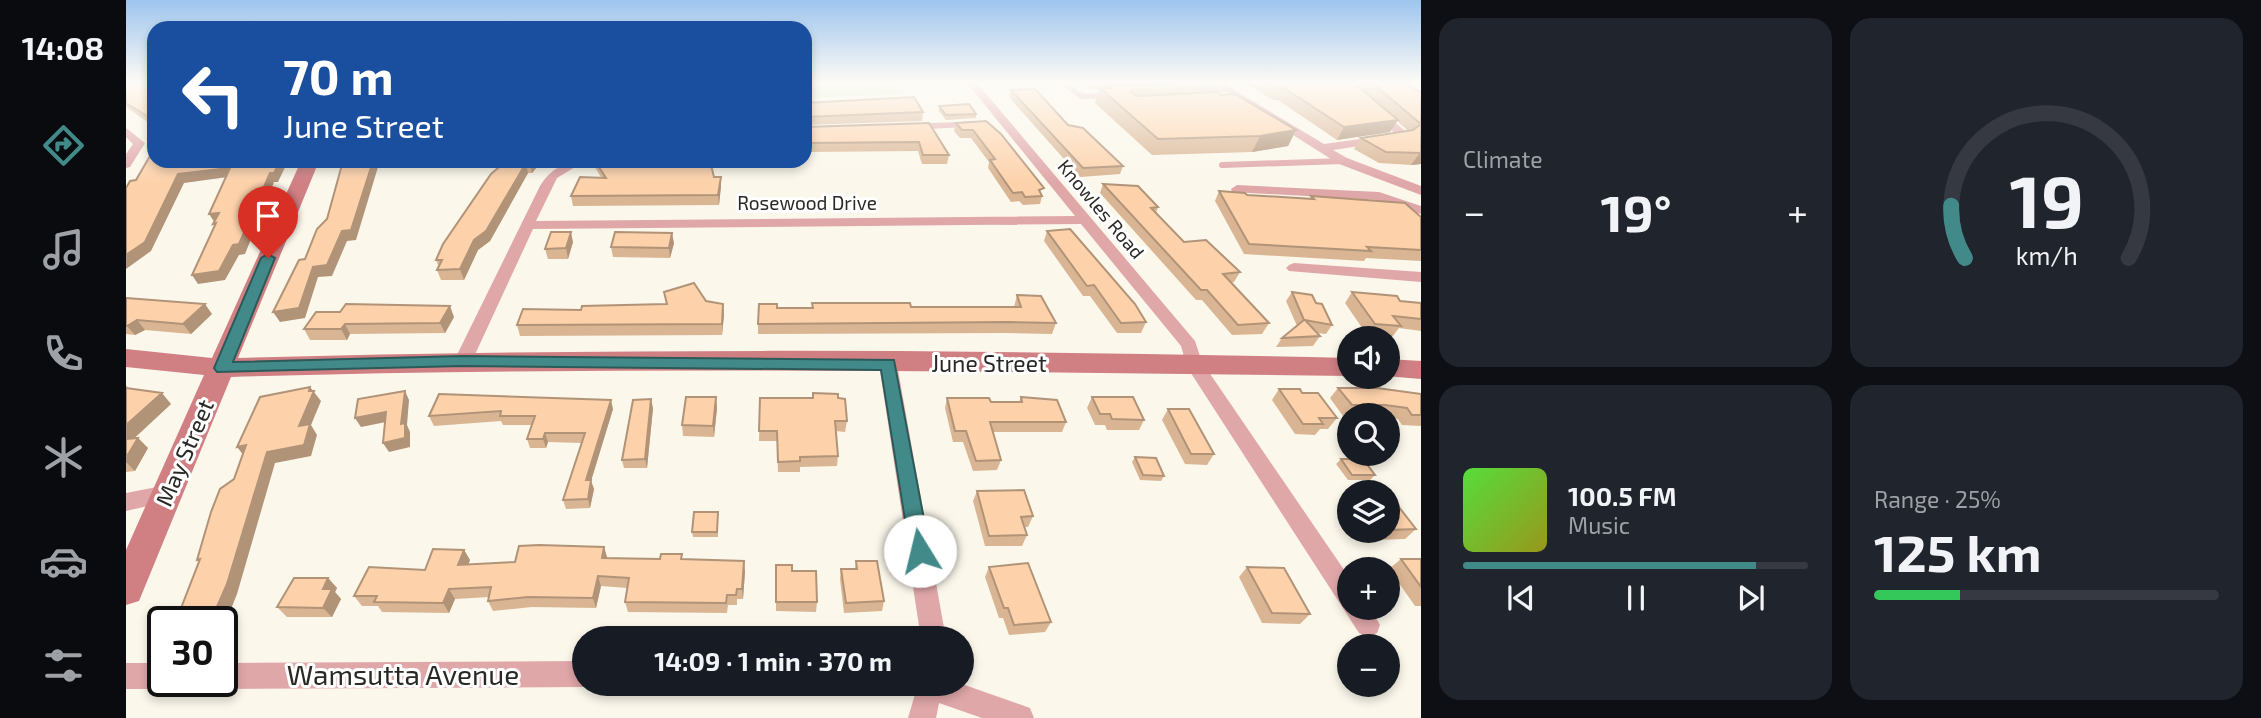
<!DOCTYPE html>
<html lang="en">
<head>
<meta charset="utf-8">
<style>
	body { margin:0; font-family:"Exo 2",sans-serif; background:#20242c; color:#f1f3f6; height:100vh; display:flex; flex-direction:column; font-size:26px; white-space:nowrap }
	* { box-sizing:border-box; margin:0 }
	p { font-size:23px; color:#9ea1a6 }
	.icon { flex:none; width:38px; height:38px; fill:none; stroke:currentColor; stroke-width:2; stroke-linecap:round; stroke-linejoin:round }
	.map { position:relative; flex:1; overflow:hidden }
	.side { display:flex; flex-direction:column; gap:18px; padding:18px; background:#0d0f14; width:840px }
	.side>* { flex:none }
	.hud { position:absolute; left:21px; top:21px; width:665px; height:147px; border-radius:21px; box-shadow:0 4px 10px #0003; background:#1a4fa0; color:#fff; overflow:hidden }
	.fabs { position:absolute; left:1211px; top:326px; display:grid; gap:14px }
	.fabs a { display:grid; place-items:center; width:63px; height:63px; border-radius:50%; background:#171b24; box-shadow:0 4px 10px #0003; font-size:35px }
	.speed { position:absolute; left:21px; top:606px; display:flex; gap:14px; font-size:35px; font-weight:700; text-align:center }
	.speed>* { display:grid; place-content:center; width:91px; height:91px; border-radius:50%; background:#171b24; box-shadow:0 4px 10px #0003; line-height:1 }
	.speed .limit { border:4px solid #111; border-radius:10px; background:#fff; color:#111 }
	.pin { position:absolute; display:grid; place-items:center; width:60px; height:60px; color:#fff; margin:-72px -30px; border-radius:50% 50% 50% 0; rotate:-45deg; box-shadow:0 0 7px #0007 }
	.pin .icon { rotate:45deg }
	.me { position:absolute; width:77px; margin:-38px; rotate:351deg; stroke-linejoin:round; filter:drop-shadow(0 0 5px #0008) }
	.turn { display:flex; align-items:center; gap:24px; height:147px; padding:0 21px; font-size:32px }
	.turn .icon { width:91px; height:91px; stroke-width:2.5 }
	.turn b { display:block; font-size:49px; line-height:60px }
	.big { font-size:52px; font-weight:700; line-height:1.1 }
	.side .card { flex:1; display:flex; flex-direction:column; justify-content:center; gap:10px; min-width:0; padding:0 24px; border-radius:21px; background:#20242c }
	.side .dial { align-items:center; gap:0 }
	.dial svg { height:182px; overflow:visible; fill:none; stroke:#363941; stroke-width:7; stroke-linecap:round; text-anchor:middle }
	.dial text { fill:#f1f3f6; stroke:none }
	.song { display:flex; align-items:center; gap:21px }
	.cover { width:84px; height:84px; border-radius:10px; background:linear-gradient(135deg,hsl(110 70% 55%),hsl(60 70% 35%)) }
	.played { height:7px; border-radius:4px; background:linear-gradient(90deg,#428a89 85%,#363941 85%) }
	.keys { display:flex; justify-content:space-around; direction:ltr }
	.heat { display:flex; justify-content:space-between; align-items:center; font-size:38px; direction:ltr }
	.charge { height:10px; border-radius:5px; background:linear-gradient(90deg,#34c759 25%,#363941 0) }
	.side .tiles { flex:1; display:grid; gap:18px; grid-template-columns:repeat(2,1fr) }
	.trip { position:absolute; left:446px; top:626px; width:402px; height:70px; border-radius:35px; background:#171b24; box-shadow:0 4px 10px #0003; font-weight:700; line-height:70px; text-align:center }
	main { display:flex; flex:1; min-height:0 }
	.dock { display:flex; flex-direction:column; width:126px; justify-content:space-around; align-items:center; background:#090b0e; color:#9ea1a6 }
	.dock .icon { width:49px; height:49px }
	.dock .selected { color:#428a89 }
	.dock b { font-size:32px; color:#f1f3f6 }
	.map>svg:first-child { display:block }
</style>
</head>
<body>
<main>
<nav class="dock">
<b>14:08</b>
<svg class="icon selected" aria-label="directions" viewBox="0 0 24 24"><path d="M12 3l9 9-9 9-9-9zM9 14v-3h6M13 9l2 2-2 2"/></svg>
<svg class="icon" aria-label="music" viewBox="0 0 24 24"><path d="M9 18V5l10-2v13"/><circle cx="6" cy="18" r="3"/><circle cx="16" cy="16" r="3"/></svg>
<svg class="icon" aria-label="phone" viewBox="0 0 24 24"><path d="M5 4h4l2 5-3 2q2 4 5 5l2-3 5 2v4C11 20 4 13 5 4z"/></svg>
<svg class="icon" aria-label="climate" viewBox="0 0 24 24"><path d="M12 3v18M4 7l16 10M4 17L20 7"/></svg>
<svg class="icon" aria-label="car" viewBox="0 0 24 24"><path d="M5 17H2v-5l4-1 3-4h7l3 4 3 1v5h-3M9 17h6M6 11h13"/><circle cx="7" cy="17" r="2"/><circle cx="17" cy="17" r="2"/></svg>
<svg class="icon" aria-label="filters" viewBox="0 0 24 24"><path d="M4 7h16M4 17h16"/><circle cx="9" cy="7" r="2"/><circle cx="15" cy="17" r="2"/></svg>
</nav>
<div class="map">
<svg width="1295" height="718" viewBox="0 0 1295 718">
	<rect width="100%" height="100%" fill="#fbf7eb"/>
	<path fill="#d3efc8" d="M679 83H774L780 94 679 98Z"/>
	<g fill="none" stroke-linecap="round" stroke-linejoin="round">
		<path stroke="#e0a7a9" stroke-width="6" d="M1096 165 1217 161"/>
		<path fill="#e0a7a9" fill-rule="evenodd" d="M841 83H851L1069 341 1076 362 1223 577V607H1244L1254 625 1251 633 1242 637 1233 633 1061 367 1055 346 955 224 407 229 346 361 337 367 328 361 414 186C424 169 439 161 459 161L431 178 410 221 949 216Z
			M932 83C947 82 946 90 958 93 971 96 987 87 998 94L993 97 955 99Z
			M1086 83H1097L1198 144 1270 134 1212 83H1223L1285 136 1279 139 1207 150 1221 158 1295 186V195L1213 164 1099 92 1049 94 1044 91 1049 88 1089 86Z
			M854 121 860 124 858 126 784 130 778 127 784 124Z
			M0 128 19 143 4 167 0 168V154L7 144 0 137Z
			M1111 185 1253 192 1295 206V214L1252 200 1106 192 1105 189Z
			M1168 263 1295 272V282L1163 271 1160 268 1163 265Z
			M762 358 771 364 820 639H795L753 364Z
			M41 485 48 488 52 494 48 500 0 511V493Z
			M458 661V684H465L458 687 96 689 87 685 85 681H96V663Z
			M0 663H37V681H48L46 685 37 689H0Z
			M784 684H836L904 708 908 718H856L813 703 810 718H782L789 694Z"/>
		<path fill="#d07f83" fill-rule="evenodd" d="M175 161H193L112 358C482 348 853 349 1223 358V376C850 371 477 366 105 377L13 601 0 605V550L78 375 0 367V349L86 358Z
			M1262 359 1295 361V379L1259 376H1262Z"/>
	</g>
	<path fill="#dab593" d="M0 83H28V86L25 89 26 125 0 107Z
		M957 83H1076L1072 93 1095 95 1170 130 1162 146 1126 152 1026 155 969 103 973 89 965 90Z
		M1119 83H1228L1240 93 1233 83H1278L1295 92V164L1285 165 1253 163 1228 149 1235 138 1282 131 1271 121 1264 132 1211 140 1152 100H1147Z
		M885 90 997 166 994 174 954 177 883 97Z
		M679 103 797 112 796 121 679 125Z
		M813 106 850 114V118L820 120 813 111Z
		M860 121 916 196 914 204 897 205 893 201 885 202 862 168 863 162 845 138H834L828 131 830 123Z
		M803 123 823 155 821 164H796L792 151 679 152V127Z
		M380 161H416L406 173H402L364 241 352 250 338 280H315L311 270 313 267 310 260Z
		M465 161H584L588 177H595V186L593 205 447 206 445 196 475 177Z
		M977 184 1032 207 1030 213 1058 242 1114 272 1108 282 1105 283 1143 323 1136 334 1106 335 1076 300H1070L974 193Z
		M1093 191 1121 195 1184 199 1185 196 1295 217V261L1240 258 1238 261 1118 254 1089 201Z
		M921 231 1020 322 1015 333H991L964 296H957L918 241Z
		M447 242 442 259H422L419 249Z
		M548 243 544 258 487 257 485 247Z
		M538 292 597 304 598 314 596 335 394 336 391 325 540 304Z
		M1166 292 1190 303 1206 325 1200 334 1191 333 1194 336 1187 346 1150 347 1156 338 1171 326 1160 301Z
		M1226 292 1274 301 1295 303V331L1273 328 1266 337 1241 335 1219 303Z
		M891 295 930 323 926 334 879 333 632 334V324L651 308 888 307Z
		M0 298 86 314 65 334 19 330 9 335 0 334Z
		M190 312 328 317 319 333 224 334 221 340H184L178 329Z
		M0 385 3 389 45 404 8 438H12L22 448 9 471 0 472Z
		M1212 388 1295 394V426L1276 425 1272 419 1262 418V415L1217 416 1204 398Z
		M1153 389 1176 393 1211 418 1202 429H1194L1189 435 1169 434 1146 400Z
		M313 394 487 409 465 481 468 489 464 508 440 509 437 500 456 443 422 442 420 448H404L401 439 406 425H377L375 421 308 426 303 416Z
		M590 397 591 408 588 437 557 436 556 425Z
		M895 397 940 422 936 432H867L875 460 871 470 847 471 837 442H827L819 408 821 398 865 402H893Z
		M966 397 1018 420 1013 430H981L979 425H969L961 408Z
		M634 398H712L721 421 719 432 710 431 712 456 711 466 674 467V472H652L651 441H633Z
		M527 408 521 468H498L496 460Z
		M1042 409 1088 454 1081 465 1059 464 1036 420Z
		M1009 457 1038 476 1035 481 1014 480 1006 462Z
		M1215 459 1249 475 1244 480H1222L1210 464Z
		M851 491 907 516 902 527H898L901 535 896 546H859L847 501Z
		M1262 493 1290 529 1279 539 1247 540 1239 530H1262Z
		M1223 500V509L1220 504Z
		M592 512V537H567L566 532Z
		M478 547 481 558 557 559 619 572 617 599H611V605H602L601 613 502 612 499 602 501 588 475 586 470 608 406 607 367 611 362 601 363 597 329 599 323 613 256 612 252 606H236L228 596 299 570 338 550 344 560 342 565 389 562Z
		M1275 559H1295V606H1289L1263 569Z
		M730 561 758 601 756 611 718 613 714 579 715 569H729Z
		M650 565 666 571 691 602 690 612 650 611Z
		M863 567 925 622 919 632 883 635 877 618H873L859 577Z
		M1121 567 1184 614 1174 624 1136 623 1113 577Z
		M202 578 211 588 209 592 215 599 206 617H161L151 607Z"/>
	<path fill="#b19378" d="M18 83H28V86L23 91Z
		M28 114V124L26 125 21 116Z
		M1272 120 1264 132 1211 140 1218 127Z
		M1170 130 1162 146 1126 152 1134 136Z
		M1295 153V164L1285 165 1293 154Z
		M154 161H162L152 182H148L119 254 113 255 99 280 72 284 66 275 107 245 144 173Z
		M247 161H253L252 167 230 240 221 241 206 276 192 277 179 318 154 322 147 312 187 267Z
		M406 161H416L406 173 404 163Z
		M400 163 402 173 364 241 352 250 338 280 334 269 348 240Z
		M104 168 109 176 58 183 25 251 0 269V255L52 174Z
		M595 177V186L593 205 592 195Z
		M93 213 89 223 83 214Z
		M445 232 447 242 442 259 440 248Z
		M546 233 548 243 544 258 543 248Z
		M79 304 86 314 65 334 57 324Z
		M597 304 598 314 596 335V324Z
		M324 306 328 317 319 333 314 323Z
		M11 320 19 330 9 335 1 326Z
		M219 324 224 334 221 340 215 329Z
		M184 387 195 401 185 425 191 435 185 456 149 463 111 594 101 619 88 621H57L52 616 141 452 173 426Z
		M279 391 283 400 281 425 284 432V447L263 452 257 443 275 424Z
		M36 393 45 404 0 446V425Z
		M590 397 591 408 588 437 587 426Z
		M525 399 527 408 521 468 519 459Z
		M485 400 487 409 465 481 468 489 464 508 462 499 460 480Z
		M260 412 265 421 235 427 229 418Z
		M419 433 422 442 420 448 417 439Z
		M12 438 22 448 9 471 0 462V458Z
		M120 445 119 457 111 447Z
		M478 547 481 557 479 569 476 558Z
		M338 550 344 560 338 576 332 565Z
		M618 561 619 572 617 599 616 589Z
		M472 576 475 586 470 608 467 598Z
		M202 578 211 588 209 592 215 599 206 617 197 608V589Z
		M323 589 329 599 323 613 317 603Z"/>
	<path fill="#fdd2ab" stroke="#b19378" stroke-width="2" d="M0 83H19H18L28 91V114L21 116 0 103Z
		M1054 83 1009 85 1004 92 1010 96 1091 92 1095 95 1109 94 1170 130 1134 136 1032 139 974 88H985L983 86Z
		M1143 83H1228L1272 120 1218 127 1158 88 1153 89Z
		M1246 83H1278L1295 92V124Z
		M909 89 942 125 957 128 997 166 957 168 885 90Z
		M788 97 797 112 679 117V103Z
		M843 104 850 114 820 115 813 106Z
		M860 121 875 134 918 188 913 190 916 196 899 197 896 192 887 193 864 160 869 159 847 130H836L830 123Z
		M803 123 823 155H797L793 142 679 143V127Z
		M1295 124V153L1260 152 1235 138 1287 130Z
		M28 149V161H154L148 173H144L113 244 107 245 93 271 66 275 90 223 87 224 93 213 83 214 104 168 52 174 19 242 0 255V188L4 181 10 180Z
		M217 161H247L225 230 216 231 201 265 187 267 173 308 147 312 173 260 179 259 191 229 201 219Z
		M380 161H406L404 163H400L360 231 348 240 334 269 311 270 316 260H310L317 244 365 174Z
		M469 161H584L588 177H595L592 195 445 196 454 177 480 178Z
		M977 184 1012 186 1032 207 1025 208 1058 242 1080 240 1114 272 1097 274 1143 323 1112 325 1081 290H1075Z
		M1093 191 1119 193 1121 195 1188 199 1185 196 1279 203 1295 217V250L1241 247 1245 251 1123 244Z
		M944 229 1009 304 1020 322 995 323 968 285 961 286 921 231Z
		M425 232H445L440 248 419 249Z
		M489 232 546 233 543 248 485 247Z
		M568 283 580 301 597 304 596 324 391 325 397 309 455 310 456 306 541 304 538 292Z
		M1166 292 1186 295 1190 303 1196 304 1206 325 1179 320 1194 336 1156 338 1178 320Z
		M1226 292 1271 296 1274 301 1295 303V319L1267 316 1275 326 1249 324Z
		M891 295 915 296 930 323 882 322 632 324 633 304H651V308H687L686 303H784L785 307H895Z
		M0 298 79 304 57 324 11 320 1 326 0 325Z
		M220 304 324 306 314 323 219 324 215 329H178L190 312H214Z
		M184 387 183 391H188L173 426 184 424 178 445 141 452 101 584 90 609 52 616 74 559 71 560 85 512 94 489 108 479 120 445 111 447 134 397Z
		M0 388 36 393 0 425Z
		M1212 388H1251L1295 394V415H1286L1281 408 1259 405H1226Z
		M1153 389H1174L1176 393H1192L1211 418H1193L1197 424H1177Z
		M279 391 275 424 279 423V438L257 443 260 412 229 418 232 399Z
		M687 393 712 394V398L719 399 721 421H709L712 456 674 457V461L652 462 651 431H633L634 398H687Z
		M313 394 485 400 460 480H465L462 499 437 500 459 433H419L417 439H401L409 416H374L375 411 303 416Z
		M560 397H590L587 426 556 425Z
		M895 397 931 400 940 422H864L875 460 850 461 840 431H829L821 398H863L865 402H896Z
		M966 397H1007L1018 420 986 419 984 414H974Z
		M525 399 519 459 496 460 507 400Z
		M1042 409H1063L1088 454H1065Z
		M12 438 0 458V439Z
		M1009 457 1030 458 1038 476 1017 475Z
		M1215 459H1237L1249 475H1226Z
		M898 490 907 516 895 517 901 535 863 536 851 491Z
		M1262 493 1290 529 1262 530Z
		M568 512H592L591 532H566Z
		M413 545 478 547 476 558 534 559 535 554H556L555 559 618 561 616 589H611L610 595H601L600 603 499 602 503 578 472 576 467 598 402 597 362 601 365 587 323 589 317 603 248 602 251 596H228L243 567 299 570 307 549 338 550 332 565 389 562 393 546Z
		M1275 559H1295V587Z
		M730 561H751L758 601 720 603 715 569H731Z
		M902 563 925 622 888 625 882 608H878L863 567Z
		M650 565H666V571H690L691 602H650Z
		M1121 567 1158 568 1184 614 1146 613Z
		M168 578H202L197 589H206L197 608 151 607Z"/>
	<linearGradient id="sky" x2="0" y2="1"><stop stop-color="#9ec5ee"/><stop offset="0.45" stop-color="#fdfbf6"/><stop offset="1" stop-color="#fdfbf6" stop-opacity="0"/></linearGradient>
	<rect width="1295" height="183" fill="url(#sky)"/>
	<path fill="#428a89" stroke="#2b5a59" stroke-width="2" d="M142 254 149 258 107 362 337 356 768 360 804 551 801 558 794 561 787 558 784 551 755 370 337 366 91 372 88 368 135 258Z"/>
	<g text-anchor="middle" stroke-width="6" stroke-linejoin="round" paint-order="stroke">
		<g font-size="19" fill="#292824" stroke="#fff">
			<text x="681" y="210">Rosewood Drive</text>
			<text transform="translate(975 209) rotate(50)" y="7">Knowles Road</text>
		</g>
		<g font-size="23" fill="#292824" stroke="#fff">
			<text x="863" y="372">June Street</text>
			<text transform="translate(59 453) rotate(-67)" y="8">May Street</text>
		</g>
		<g font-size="28" fill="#292824" stroke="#fff">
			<text x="277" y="685">Wamsutta Avenue</text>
		</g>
	</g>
</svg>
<div class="fabs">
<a><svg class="icon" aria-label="sound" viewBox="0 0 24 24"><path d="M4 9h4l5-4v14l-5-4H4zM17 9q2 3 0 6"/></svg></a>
<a><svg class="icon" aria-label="search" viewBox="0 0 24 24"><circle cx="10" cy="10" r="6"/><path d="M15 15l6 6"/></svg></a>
<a><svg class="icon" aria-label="layers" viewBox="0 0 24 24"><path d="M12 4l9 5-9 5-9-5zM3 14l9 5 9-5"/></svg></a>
<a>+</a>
<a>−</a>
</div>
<div class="speed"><div class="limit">30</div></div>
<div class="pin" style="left:142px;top:258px;background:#d93025"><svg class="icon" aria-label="arrive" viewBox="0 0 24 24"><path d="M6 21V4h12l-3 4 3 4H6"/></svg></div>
<svg class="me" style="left:794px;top:551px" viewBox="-20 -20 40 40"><circle r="19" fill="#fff"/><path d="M0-13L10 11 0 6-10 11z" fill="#428a89"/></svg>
<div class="trip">14:09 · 1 min · 370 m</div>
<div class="hud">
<div class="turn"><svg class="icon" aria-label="left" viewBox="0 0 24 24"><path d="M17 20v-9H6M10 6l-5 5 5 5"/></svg><div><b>70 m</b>June Street</div></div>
</div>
</div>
<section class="side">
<div class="tiles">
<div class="card"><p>Climate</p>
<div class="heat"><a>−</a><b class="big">19°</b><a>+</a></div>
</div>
<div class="card dial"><svg viewBox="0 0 100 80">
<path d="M14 69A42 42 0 1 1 86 69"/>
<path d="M14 69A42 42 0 0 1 8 46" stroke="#428a89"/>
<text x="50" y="56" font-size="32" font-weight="700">19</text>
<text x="50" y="72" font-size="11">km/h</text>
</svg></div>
<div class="card">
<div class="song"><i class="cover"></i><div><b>100.5 FM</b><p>Music</p></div></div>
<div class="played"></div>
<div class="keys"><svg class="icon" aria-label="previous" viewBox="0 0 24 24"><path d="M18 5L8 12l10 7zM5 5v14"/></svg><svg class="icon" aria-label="pause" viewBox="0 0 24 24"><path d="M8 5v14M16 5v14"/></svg><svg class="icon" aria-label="next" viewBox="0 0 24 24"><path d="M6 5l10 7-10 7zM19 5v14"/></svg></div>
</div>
<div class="card"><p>Range · 25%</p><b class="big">125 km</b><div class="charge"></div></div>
</div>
</section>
</main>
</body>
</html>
